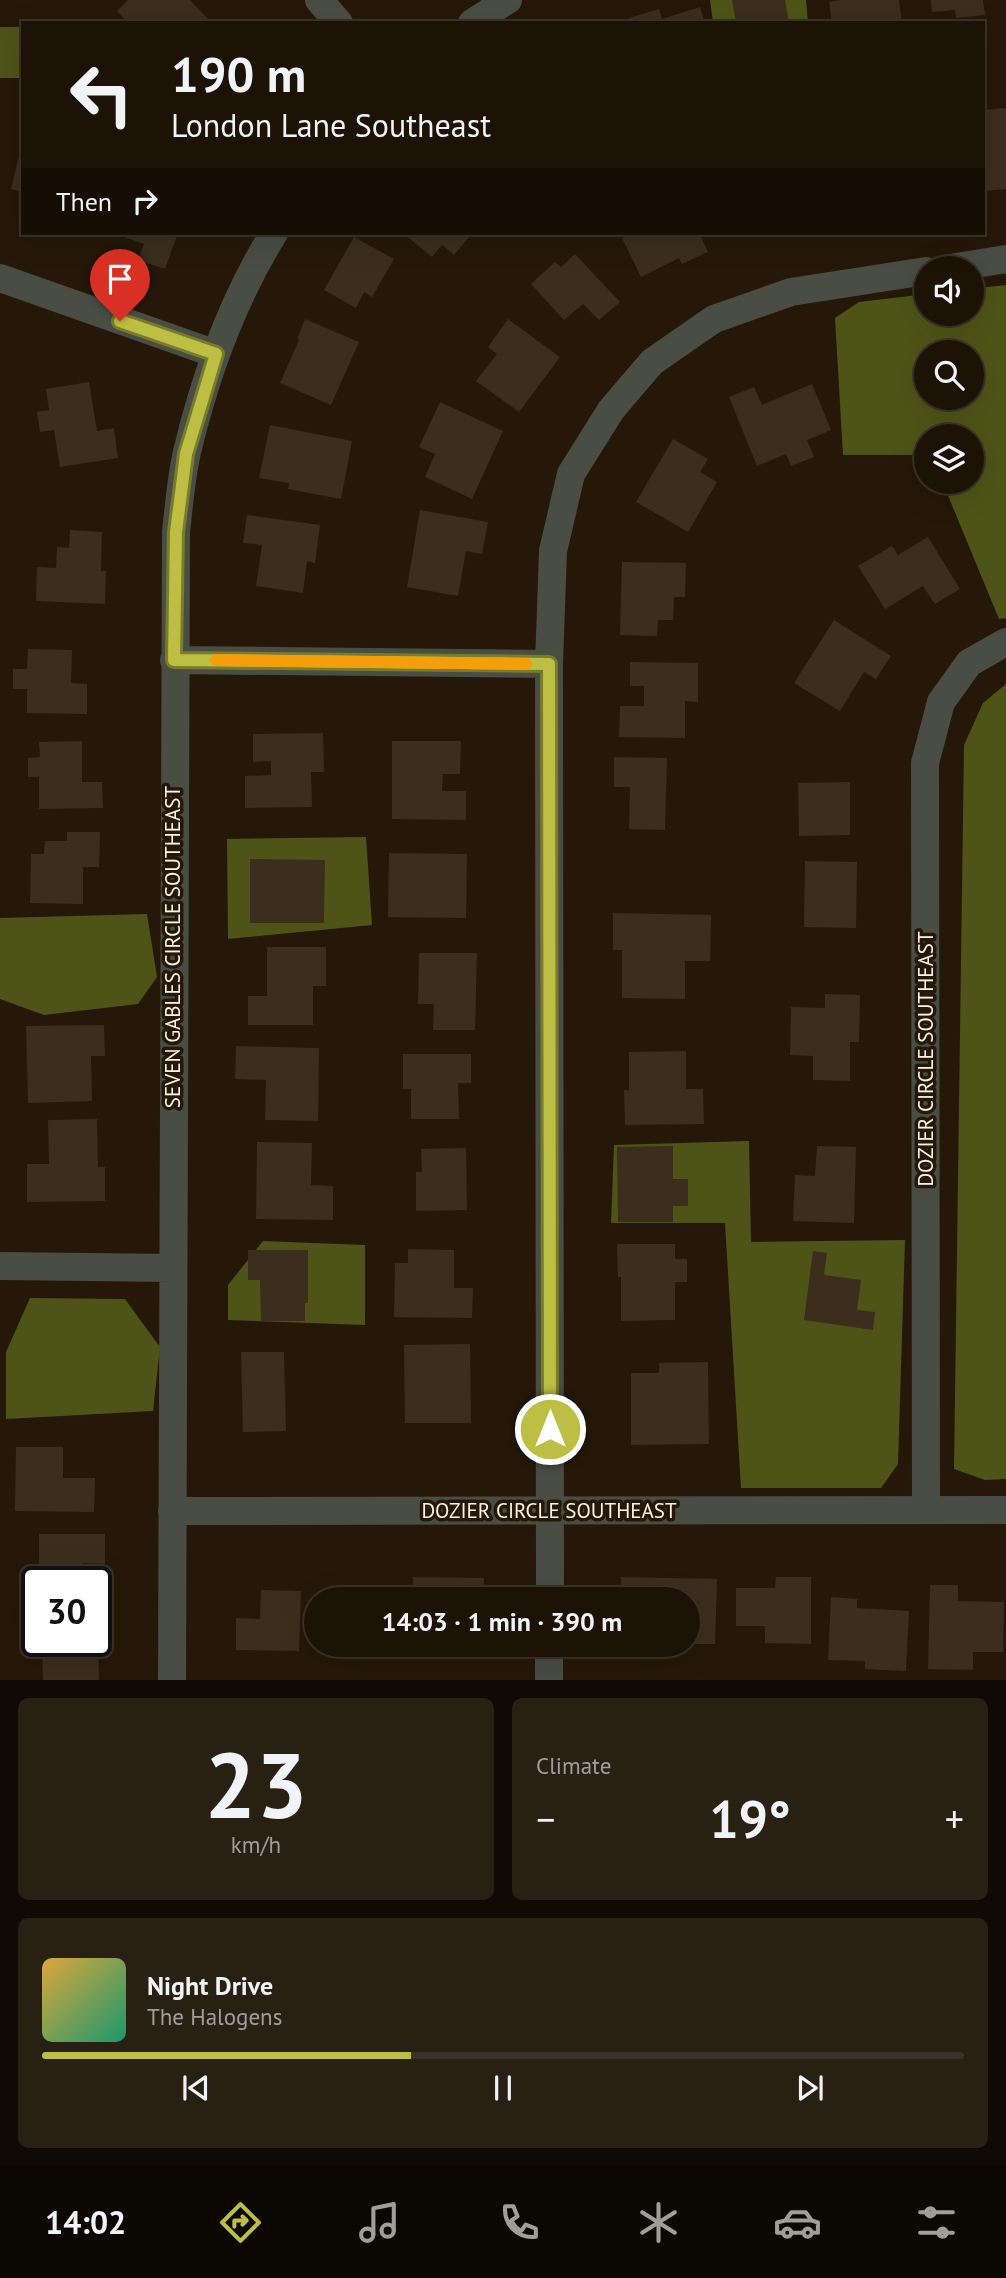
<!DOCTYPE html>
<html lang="en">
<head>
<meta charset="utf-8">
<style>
	body { margin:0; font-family:"PT Sans",sans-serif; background:#292014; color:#f1f3f6; height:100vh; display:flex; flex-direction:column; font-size:26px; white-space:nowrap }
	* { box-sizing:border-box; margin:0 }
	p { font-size:23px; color:#a09e9b }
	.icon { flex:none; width:38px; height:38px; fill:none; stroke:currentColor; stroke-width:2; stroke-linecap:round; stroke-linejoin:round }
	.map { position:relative; height:1680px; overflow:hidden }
	.panel { display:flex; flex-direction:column; gap:18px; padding:18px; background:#0f0a03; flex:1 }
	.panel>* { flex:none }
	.top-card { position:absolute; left:21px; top:21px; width:964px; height:214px; border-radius:0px; box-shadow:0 7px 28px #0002,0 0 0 2px #3a3228; background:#1c1206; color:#f1f3f6; overflow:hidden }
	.tools { position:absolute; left:914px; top:256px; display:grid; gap:14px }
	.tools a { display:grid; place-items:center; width:70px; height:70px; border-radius:50%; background:#1c1206; box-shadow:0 7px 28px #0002,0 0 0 2px #3a3228; font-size:35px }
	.speed { position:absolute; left:21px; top:1566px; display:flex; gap:14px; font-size:35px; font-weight:700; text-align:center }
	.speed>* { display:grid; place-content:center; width:91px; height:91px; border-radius:50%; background:#1c1206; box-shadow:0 7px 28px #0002,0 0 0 2px #3a3228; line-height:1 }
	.speed .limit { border:4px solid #111; border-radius:10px; background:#fff; color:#111 }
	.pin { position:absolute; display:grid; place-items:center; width:60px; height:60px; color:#fff; margin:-72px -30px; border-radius:50% 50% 50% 0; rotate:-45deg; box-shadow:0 0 7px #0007 }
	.pin .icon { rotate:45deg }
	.me { position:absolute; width:77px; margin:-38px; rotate:0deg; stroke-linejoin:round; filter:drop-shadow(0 0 5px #0008) }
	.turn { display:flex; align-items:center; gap:24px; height:147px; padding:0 35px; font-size:32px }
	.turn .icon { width:91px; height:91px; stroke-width:2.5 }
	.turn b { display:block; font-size:49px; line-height:60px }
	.then { display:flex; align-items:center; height:66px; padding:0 35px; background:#0003; gap:14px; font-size:26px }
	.big { font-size:52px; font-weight:700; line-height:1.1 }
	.panel .tile { flex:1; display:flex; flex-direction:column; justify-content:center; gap:10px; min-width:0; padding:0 24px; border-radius:10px; background:#292014 }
	.panel .dial { align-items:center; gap:0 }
	.dial b { font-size:91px; line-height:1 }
	.song { display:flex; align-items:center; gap:21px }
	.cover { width:84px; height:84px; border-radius:10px; background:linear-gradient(135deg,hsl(40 70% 55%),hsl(160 70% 35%)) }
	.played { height:7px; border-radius:4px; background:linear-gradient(90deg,#bcbf43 40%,#3a3228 40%) }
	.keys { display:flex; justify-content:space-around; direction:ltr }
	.heat { display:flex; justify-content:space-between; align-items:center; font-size:38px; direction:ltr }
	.panel .tiles { flex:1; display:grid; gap:18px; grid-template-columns:1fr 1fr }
	.tile:last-child { grid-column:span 2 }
	.trip { position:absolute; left:304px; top:1587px; width:396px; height:70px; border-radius:35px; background:#1c1206; box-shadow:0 7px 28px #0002,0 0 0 2px #3a3228; font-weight:700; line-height:70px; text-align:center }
	.tabs { display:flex; height:112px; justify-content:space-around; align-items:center; background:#0b0702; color:#a09e9b }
	.tabs .icon { width:49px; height:49px }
	.tabs .on { color:#bcbf43 }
	.tabs b { font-size:32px; color:#f1f3f6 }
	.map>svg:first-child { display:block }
</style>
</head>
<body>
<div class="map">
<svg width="1006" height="1680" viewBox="0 0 1006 1680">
	<rect width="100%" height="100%" fill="#251808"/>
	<path fill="#4e5418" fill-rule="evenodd" d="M710 0H806L808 23H713Z
		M0 27H23V78H0Z
		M1006 285V618L999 619 942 481H971V436H926V455H843L835 318 859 302 926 294V313H971V289ZM926 352H971V397H926Z
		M1006 684V1479L985 1480 954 1469 964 745 983 703Z
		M366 837 372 925 228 939 227 839Z
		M147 914 157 977 138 1004 44 1015 0 999V918Z
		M749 1141 751 1242 905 1240 898 1464 881 1488H741L725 1223H611L614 1145Z
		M263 1241 365 1245V1325L228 1320V1285Z
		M30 1298 125 1299 160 1347 153 1411 6 1419V1352Z"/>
	<path fill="#3b2e1d" d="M128 0H190L212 23H128L117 11Z
		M732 0H785L789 23H736Z
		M840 0H899L902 23H832L829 2Z
		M931 0H983L985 15 956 18 955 10 932 12Z
		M700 7 705 23H630L629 18 659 9 662 19Z
		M1006 108V189L984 191V110Z
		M20 152 23 153V192L11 189Z
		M114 233H178L165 269 138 260 144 244Z
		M403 233H467L470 236 454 255 442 245 432 257Z
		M633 233H699L708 252 682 264 679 258 641 277 622 238Z
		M354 237 394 259 372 297 364 292 356 308 324 290Z
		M575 254 620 302 599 320 583 304 564 320 531 284 555 262 561 267Z
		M305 319 359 342 331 405 280 383 299 340 297 339Z
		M508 319 560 357 519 412 476 381 497 354 488 347Z
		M89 382 97 431 114 428 118 458 60 467 54 430 40 432 37 412 49 410 46 389Z
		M812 384 831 430 807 440 814 457 791 466 786 454 757 466 729 397 754 387 762 405Z
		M440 402 503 431 472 499 425 477 435 454 419 447Z
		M270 425 352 441 341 499 288 489 289 483 259 478Z
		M673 439 708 459 700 472 717 482 688 532 636 502Z
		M420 510 488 522 482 554 466 551 458 596 407 587Z
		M247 515 320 525 315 563 307 561 303 593 256 586 262 545 243 543Z
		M70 530 102 532 101 571H106L105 604 36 601 37 567 56 568 57 547 69 548Z
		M928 537 960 589 935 604 923 586 885 609 858 566 892 546 898 555Z
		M622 562 686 563 685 597H674L673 620H658L657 636 620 635Z
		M834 620 891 656 876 679 864 672 840 711 794 683Z
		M28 649 72 650 71 683 87 684V714L27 713V689H13V669H27Z
		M630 662 698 663V702L685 701V738L619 737 620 706H644V686H630Z
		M323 733 324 772H311L312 807 245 808V776L271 775V761L253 762V734Z
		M82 741V782H102L103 808 39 809V777H28V758L40 757 39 742Z
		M392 741H461L460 774H443L442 791H466V820L392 819Z
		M614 757 667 758 665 830 629 829 630 787H614Z
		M850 782V835L799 836 798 783Z
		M67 832H100L99 867H83V904L30 903 31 854H44L45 841H67Z
		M389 853 467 854 466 918 388 917Z
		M250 859 325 860 324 923H250Z
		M805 861 857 862 856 928 804 927Z
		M613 913 711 915 710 961H685V999L622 998V950H613Z
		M267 947H326V986H313V1025H248V996H267Z
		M419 953H477L475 1030H433L434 1004H418Z
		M825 994 860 995 859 1042H850V1081L813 1080V1056L790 1055 791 1007 825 1008Z
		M104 1025 105 1056H91L92 1101 28 1103 26 1026Z
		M236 1046 319 1048 318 1121 265 1120 266 1080 235 1079Z
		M686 1051V1089H703L704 1124 625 1125 624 1090H629V1052Z
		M403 1054H471V1083H458L459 1119H411V1089H403Z
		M97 1119 98 1167H105V1201L27 1202V1164H49L48 1120Z
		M257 1142 312 1143 311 1185 333 1186V1220L256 1219Z
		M673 1146V1179H688V1206H673V1222H618L617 1147Z
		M817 1146 856 1147 854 1223 793 1221 795 1175 815 1176Z
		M466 1148 467 1210 416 1211V1172H422L421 1149Z
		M617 1244H675V1259H687V1282H675V1320L621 1321V1277H618Z
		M408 1249 454 1250V1288H473L472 1318 394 1317 395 1263H408Z
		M248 1250H308V1303H305V1321H261L260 1280H248Z
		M813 1251 827 1253 824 1275 861 1280 857 1310 875 1312 873 1330 804 1320Z
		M470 1344 471 1423H405L404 1345Z
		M241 1352H284L286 1431 243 1432Z
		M708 1362 709 1444 631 1445V1373H659V1363Z
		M16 1447H63V1478H95L94 1512 15 1511Z
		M39 1534H105V1564L82 1563V1582H37V1608H27L28 1571H39Z
		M413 1577 484 1578 483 1600H413Z
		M621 1577 717 1579 715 1644H688V1600H621Z
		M776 1577H811V1644L765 1643V1626H736V1588H775Z
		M930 1585H958V1601L1004 1602 1003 1652H973V1670L928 1669Z
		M261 1590 301 1591 299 1651 236 1650V1618L260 1619Z
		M831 1597 857 1599V1608L909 1611 906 1671 865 1669V1661L828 1660Z
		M57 1642H98L99 1680H43L42 1643Z
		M412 1645H471V1654L412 1653Z"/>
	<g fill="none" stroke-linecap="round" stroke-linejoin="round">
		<path stroke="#494d44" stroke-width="28" d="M319 0 339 23
			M472 23 508 0
			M950 268 1006 259
			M0 278 216 354
			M174 660 549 664
			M0 1266 173 1268
			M926 1509 925 763 941 702 969 663 1006 642
			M172 1511 1006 1510
			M550 1600 549 664 553 551 571 474 611 410 652 362 714 319 791 292 926 271
			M172 1680 176 532C179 506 181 478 187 452 205 376 233 299 274 233
			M549 1680V1645"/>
	</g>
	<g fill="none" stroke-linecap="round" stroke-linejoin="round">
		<g stroke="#7a7c2c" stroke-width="18">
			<path id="route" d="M120 321 216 354 186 454 176 532 174 660 549 664 550 1429"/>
		</g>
		<use href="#route" stroke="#bcbf43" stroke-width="12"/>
		<path stroke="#f59e0b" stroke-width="12" d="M216 660 526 664"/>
	</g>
	<g text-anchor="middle" stroke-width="7" stroke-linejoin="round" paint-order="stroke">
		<g font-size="21" fill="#fbf2e7" stroke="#251808">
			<text transform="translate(173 947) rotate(-90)" y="7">SEVEN GABLES CIRCLE SOUTHEAST</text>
			<text transform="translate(926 1059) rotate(-90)" y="7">DOZIER CIRCLE SOUTHEAST</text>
			<text x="549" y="1518">DOZIER CIRCLE SOUTHEAST</text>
		</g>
	</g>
</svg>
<div class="tools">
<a><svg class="icon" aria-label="sound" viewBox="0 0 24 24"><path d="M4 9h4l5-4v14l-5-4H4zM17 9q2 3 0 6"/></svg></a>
<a><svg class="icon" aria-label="search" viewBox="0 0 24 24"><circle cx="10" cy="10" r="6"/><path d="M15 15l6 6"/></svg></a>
<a><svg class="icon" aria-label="layers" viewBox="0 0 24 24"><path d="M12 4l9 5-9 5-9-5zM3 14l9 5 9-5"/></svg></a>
</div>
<div class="speed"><div class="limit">30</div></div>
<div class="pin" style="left:120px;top:321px;background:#d93025"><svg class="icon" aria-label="arrive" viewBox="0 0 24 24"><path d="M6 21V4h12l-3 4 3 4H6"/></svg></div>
<svg class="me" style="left:550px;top:1429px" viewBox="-20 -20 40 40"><circle r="17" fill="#bcbf43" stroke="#fff" stroke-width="3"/><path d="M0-11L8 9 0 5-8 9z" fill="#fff"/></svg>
<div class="trip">14:03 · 1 min · 390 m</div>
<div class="top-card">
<div class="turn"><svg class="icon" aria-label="left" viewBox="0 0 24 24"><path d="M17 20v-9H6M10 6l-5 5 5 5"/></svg><div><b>190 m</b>London Lane Southeast</div></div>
<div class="then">Then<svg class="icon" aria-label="right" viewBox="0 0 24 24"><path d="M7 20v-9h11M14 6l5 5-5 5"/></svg></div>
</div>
</div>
<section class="panel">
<div class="tiles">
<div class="tile dial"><b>23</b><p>km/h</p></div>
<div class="tile"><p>Climate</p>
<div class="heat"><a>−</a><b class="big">19°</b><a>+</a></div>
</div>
<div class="tile">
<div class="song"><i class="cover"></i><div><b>Night Drive</b><p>The Halogens</p></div></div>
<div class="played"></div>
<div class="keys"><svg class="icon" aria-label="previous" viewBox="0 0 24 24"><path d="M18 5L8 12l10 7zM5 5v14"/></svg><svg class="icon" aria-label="pause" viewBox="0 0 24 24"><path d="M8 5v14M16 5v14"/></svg><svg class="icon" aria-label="next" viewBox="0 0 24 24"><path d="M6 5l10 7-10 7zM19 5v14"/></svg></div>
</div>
</div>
</section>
<nav class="tabs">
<b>14:02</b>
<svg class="icon on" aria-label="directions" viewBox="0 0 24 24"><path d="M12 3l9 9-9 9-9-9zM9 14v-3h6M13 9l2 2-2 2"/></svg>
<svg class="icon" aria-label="music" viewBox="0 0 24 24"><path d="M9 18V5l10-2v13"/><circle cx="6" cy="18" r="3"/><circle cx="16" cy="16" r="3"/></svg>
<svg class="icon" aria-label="phone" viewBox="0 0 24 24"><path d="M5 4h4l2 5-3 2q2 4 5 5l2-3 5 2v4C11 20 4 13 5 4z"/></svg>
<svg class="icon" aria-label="climate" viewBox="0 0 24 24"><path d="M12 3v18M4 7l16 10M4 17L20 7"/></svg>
<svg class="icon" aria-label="car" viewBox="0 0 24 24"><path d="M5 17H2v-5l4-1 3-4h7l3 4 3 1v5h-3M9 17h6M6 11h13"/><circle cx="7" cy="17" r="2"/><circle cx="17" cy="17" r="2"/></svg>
<svg class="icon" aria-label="filters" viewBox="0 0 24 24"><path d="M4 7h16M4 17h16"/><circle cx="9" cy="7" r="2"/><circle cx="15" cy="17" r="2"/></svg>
</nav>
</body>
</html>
